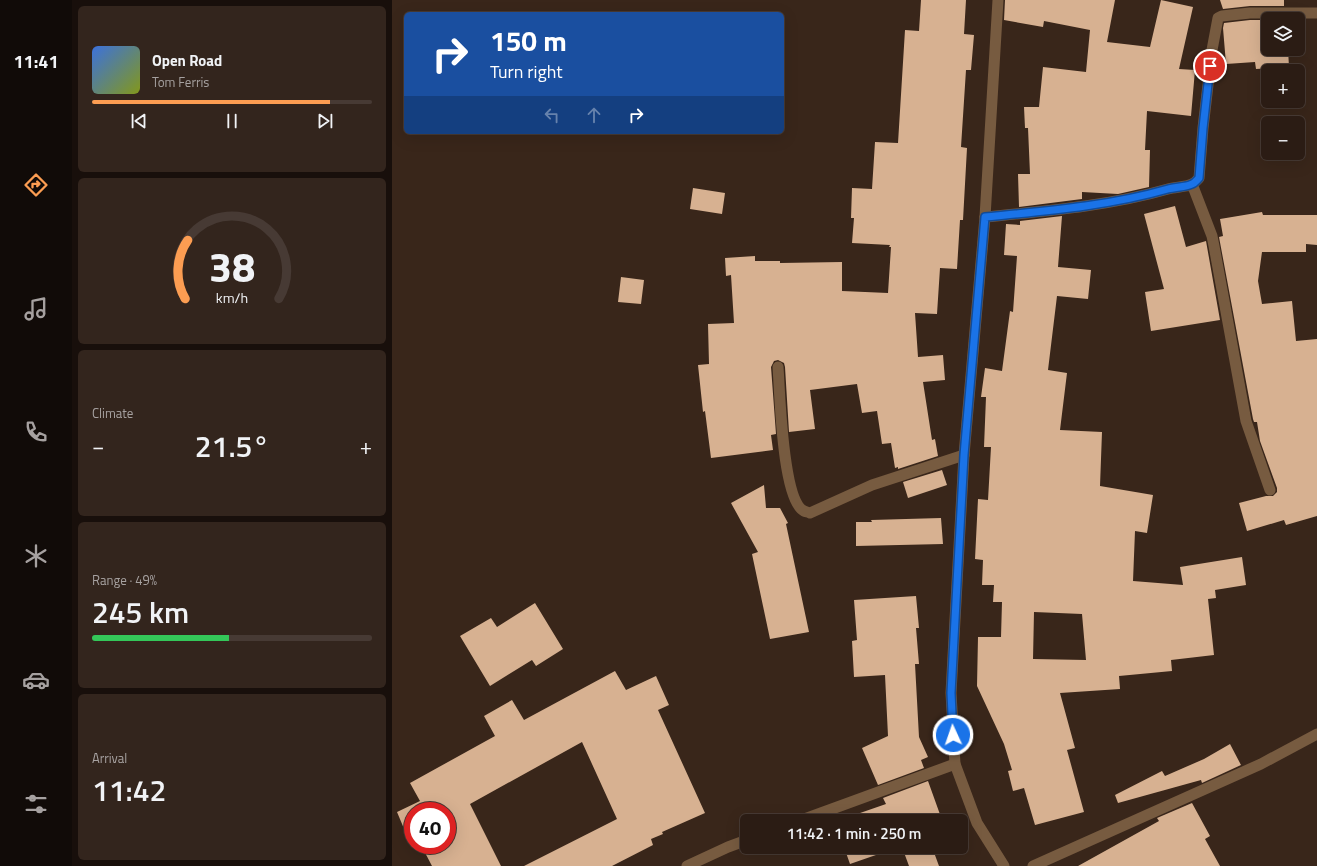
<!DOCTYPE html>
<html lang="en">
<head>
<meta charset="utf-8">
<style>
	body { margin:0; font-family:"Titillium Web",sans-serif; background:#33251d; color:#f1f3f6; height:100vh; display:flex; flex-direction:column; font-size:15px; white-space:nowrap }
	* { box-sizing:border-box; margin:0 }
	p { font-size:13px; color:#a6a1a0 }
	.icon { flex:none; width:22px; height:22px; fill:none; stroke:currentColor; stroke-width:2; stroke-linecap:round; stroke-linejoin:round }
	.map { position:relative; flex:1; overflow:hidden }
	.sheet { display:flex; flex-direction:column; gap:6px; padding:6px; background:#180f0b; width:320px }
	.sheet>* { flex:none }
	.hud { position:absolute; left:12px; top:12px; width:380px; height:122px; border-radius:6px; box-shadow:0 4px 16px #0002,0 0 0 1px #473a34; background:#1a4fa0; color:#fff; overflow:hidden }
	.tools { position:absolute; left:869px; top:12px; display:grid; gap:8px }
	.tools a { display:grid; place-items:center; width:44px; height:44px; border-radius:6px; background:#2b1c14; box-shadow:0 4px 16px #0002,0 0 0 1px #473a34; font-size:20px }
	.speed { position:absolute; left:12px; top:802px; display:flex; gap:8px; font-size:20px; font-weight:700; text-align:center }
	.speed>* { display:grid; place-content:center; width:52px; height:52px; border-radius:50%; background:#2b1c14; box-shadow:0 4px 16px #0002,0 0 0 1px #473a34; line-height:1 }
	.speed .limit { border:6px solid #d22; background:#fff; color:#111 }
	.pin { position:absolute; display:grid; place-items:center; width:34px; height:34px; color:#fff; margin:-17px; border:2px solid #fff; border-radius:50%; box-shadow:0 1px 4px #0007 }
	.me { position:absolute; width:44px; margin:-22px; rotate:357deg; stroke-linejoin:round; filter:drop-shadow(0 0 3px #0008) }
	.turn { display:flex; align-items:center; gap:14px; height:84px; padding:0 20px; font-size:18px }
	.turn .icon { width:52px; height:52px; stroke-width:2.5 }
	.turn b { display:block; font-size:28px; line-height:34px }
	.lanes { display:flex; align-items:center; height:38px; padding:0 20px; background:#0003; justify-content:center; gap:20px; direction:ltr }
	.lanes .off { opacity:.35 }
	.big { font-size:30px; font-weight:600; line-height:1.1 }
	.sheet .widget { flex:1; display:flex; flex-direction:column; justify-content:center; gap:6px; min-width:0; padding:0 14px; border-radius:6px; background:#33251d }
	.sheet .dial { align-items:center; gap:0 }
	.dial svg { height:104px; overflow:visible; fill:none; stroke:#473a34; stroke-width:7; stroke-linecap:round; text-anchor:middle }
	.dial text { fill:#f1f3f6; stroke:none }
	.song { display:flex; align-items:center; gap:12px }
	.cover { width:48px; height:48px; border-radius:6px; background:linear-gradient(135deg,hsl(220 70% 55%),hsl(70 70% 35%)) }
	.played { height:4px; border-radius:2px; background:linear-gradient(90deg,#fc9d52 85%,#473a34 85%) }
	.keys { display:flex; justify-content:space-around; direction:ltr }
	.heat { display:flex; justify-content:space-between; align-items:center; font-size:22px; direction:ltr }
	.charge { height:6px; border-radius:3px; background:linear-gradient(90deg,#34c759 49%,#473a34 0) }
	.trip { position:absolute; left:348px; top:814px; width:228px; height:40px; border-radius:6px; background:#2b1c14; box-shadow:0 4px 16px #0002,0 0 0 1px #473a34; font-weight:600; line-height:40px; text-align:center }
	main { display:flex; flex:1; min-height:0 }
	.tab-bar { display:flex; flex-direction:column; width:72px; justify-content:space-around; align-items:center; background:#110b08; color:#a6a1a0 }
	.tab-bar .icon { width:28px; height:28px }
	.tab-bar .selected { color:#fc9d52 }
	.tab-bar b { font-size:18px; color:#f1f3f6 }
	.map>svg:first-child { display:block }
</style>
</head>
<body>
<main>
<nav class="tab-bar">
<b>11:41</b>
<svg class="icon selected" aria-label="directions" viewBox="0 0 24 24"><path d="M12 3l9 9-9 9-9-9zM9 14v-3h6M13 9l2 2-2 2"/></svg>
<svg class="icon" aria-label="music" viewBox="0 0 24 24"><path d="M9 18V5l10-2v13"/><circle cx="6" cy="18" r="3"/><circle cx="16" cy="16" r="3"/></svg>
<svg class="icon" aria-label="phone" viewBox="0 0 24 24"><path d="M5 4h4l2 5-3 2q2 4 5 5l2-3 5 2v4C11 20 4 13 5 4z"/></svg>
<svg class="icon" aria-label="climate" viewBox="0 0 24 24"><path d="M12 3v18M4 7l16 10M4 17L20 7"/></svg>
<svg class="icon" aria-label="car" viewBox="0 0 24 24"><path d="M5 17H2v-5l4-1 3-4h7l3 4 3 1v5h-3M9 17h6M6 11h13"/><circle cx="7" cy="17" r="2"/><circle cx="17" cy="17" r="2"/></svg>
<svg class="icon" aria-label="filters" viewBox="0 0 24 24"><path d="M4 7h16M4 17h16"/><circle cx="9" cy="7" r="2"/><circle cx="15" cy="17" r="2"/></svg>
</nav>
<section class="sheet">
<div class="widget">
<div class="song"><i class="cover"></i><div><b>Open Road</b><p>Tom Ferris</p></div></div>
<div class="played"></div>
<div class="keys"><svg class="icon" aria-label="previous" viewBox="0 0 24 24"><path d="M18 5L8 12l10 7zM5 5v14"/></svg><svg class="icon" aria-label="pause" viewBox="0 0 24 24"><path d="M8 5v14M16 5v14"/></svg><svg class="icon" aria-label="next" viewBox="0 0 24 24"><path d="M6 5l10 7-10 7zM19 5v14"/></svg></div>
</div>
<div class="widget dial"><svg viewBox="0 0 100 80">
<path d="M14 69A42 42 0 1 1 86 69"/>
<path d="M14 69A42 42 0 0 1 16 24" stroke="#fc9d52"/>
<text x="50" y="56" font-size="32" font-weight="700">38</text>
<text x="50" y="72" font-size="11">km/h</text>
</svg></div>
<div class="widget"><p>Climate</p>
<div class="heat"><a>−</a><b class="big">21.5°</b><a>+</a></div>
</div>
<div class="widget"><p>Range · 49%</p><b class="big">245 km</b><div class="charge"></div></div>
<div class="widget"><p>Arrival</p><b class="big">11:42</b></div>
</section>
<div class="map">
<svg width="925" height="866" viewBox="0 0 925 866">
	<rect width="100%" height="100%" fill="#39261a"/>
	<path fill="#d7b191" fill-rule="evenodd" d="M529 0H574L572 34 582 35 579 70H574L569 147 575 148 571 220H568L565 269 548 268 545 314 523 313 526 357 551 355 553 380 531 382 540 440 543 439 546 456 506 469V467L503 468 499 443 490 444 485 411 470 413 465 384 418 390 423 429 397 432 393 367 392 363 386 360 382 361 379 367 384 434 379 435 381 450 319 458 313 411 311 412 306 365 317 364 316 324 342 323 339 275 334 276 333 258 363 256V261H388V263L450 262V291L496 293 499 247H497L498 245 460 243 462 218H459L460 188 480 189 483 142 506 143 513 30 527 31Z
		M613 0H723L715 42 758 47 769 0 801 7 787 69 803 70 799 116 755 111 753 150H758L757 187 726 194 690 192V199L627 207 626 174H638L636 128H633L632 107H647L651 67 694 72 698 30 652 21 651 27 612 20Z
		M828 0H892V6H858L831 9Z
		M858 20H876V49H896L897 67 864 69 863 62 834 64 831 28 832 23Z
		M301 188 333 193 330 214 298 209Z
		M783 206 794 247 814 241 828 320 759 331 753 292 772 289 752 214Z
		M870 212 871 215H925V245L914 244V252H870L866 281 870 304 900 301 904 341 925 339V516L894 525 892 520 855 531 847 503 874 496H881L885 492V488L868 441 865 422H862L861 419 827 237 831 236 828 219Z
		M670 216 666 267 699 270 696 299 665 296 656 370 675 373 668 430 710 432 708 486 761 495 755 533 743 531 741 581 791 585 788 567 850 557 854 585 823 590 824 598 816 599 822 655 779 660 780 671 727 676 728 689 668 693 683 748 675 750 692 812 643 825 632 788 621 791 616 771 620 770 612 744 585 686 586 637H609L610 602H601L602 585H590L591 560 583 559 586 499 596 500 599 447H592L594 397H589L593 368 610 371 618 311 621 312 625 256 612 255 614 224 628 225V221ZM642 612 690 614 694 660 641 659Z
		M229 277 252 280 249 304 226 302Z
		M550 470 555 485 516 498 511 482Z
		M372 485 374 508H388L396 523 394 524 417 632 378 639 360 554 366 552 339 503Z
		M549 518 551 544 464 546V522H480L479 520Z
		M524 596 527 628H524L527 664H523L527 737 536 757 529 760 532 768 486 785 470 748 496 736 493 675 462 677 460 641 465 640 462 600Z
		M143 603 171 649 144 666 140 660 98 686 68 636 99 618 105 627Z
		M223 671 234 690 264 676 277 705 266 710 313 813 270 832 271 834 259 839 261 845 220 866H132L225 819 190 742 78 804 109 866H40L29 845H55V811H21V842L18 843 5 812 28 801 18 783 103 736 92 716 120 700 132 720Z
		M838 744 849 765 810 783 809 780 726 803 723 795 770 771 773 776 812 759Z
		M536 781 550 820 445 821 494 804 491 798Z
		M800 803 818 836 813 839 828 866H686L767 821 765 818Z
		M452 847H507L458 864Z
		M510 847H540L547 866H517Z"/>
	<g fill="none" stroke-linecap="round" stroke-linejoin="round">
		<path stroke="#775b40" stroke-width="11" d="M800 184 820 236 822 246 854 421 878 490
			M593 217C654 211 717 206 776 189 783 187 795 187 800 184 803 183 805 180 807 178L811 128 820 50 826 18 830 16 858 13H925
			M386 367C388 392 390 500 412 511 414 512 416 512 418 513L480 485 572 455
			M407 821 563 764
			M295 866 336 847 355 840
			M641 866 869 764 925 734"/>
		<path stroke="#775b40" stroke-width="11" d="M606 0 593 217 572 455 559 693 563 764 585 823 612 866"/>
	</g>
	<g fill="none" stroke-linecap="round" stroke-linejoin="round">
		<g stroke="#114b97" stroke-width="10">
			<path id="route" d="M561 735 559 693 572 455 593 217C654 211 717 206 776 189 783 187 795 187 800 184 803 183 805 180 807 178L811 128 818 66"/>
		</g>
		<use href="#route" stroke="#1a73e8" stroke-width="7"/>
	</g>
</svg>
<div class="tools">
<a><svg class="icon" aria-label="layers" viewBox="0 0 24 24"><path d="M12 4l9 5-9 5-9-5zM3 14l9 5 9-5"/></svg></a>
<a>+</a>
<a>−</a>
</div>
<div class="speed"><div class="limit">40</div></div>
<div class="pin" style="left:818px;top:66px;background:#d93025"><svg class="icon" aria-label="arrive" viewBox="0 0 24 24"><path d="M6 21V4h12l-3 4 3 4H6"/></svg></div>
<svg class="me" style="left:561px;top:735px" viewBox="-20 -20 40 40"><circle r="17" fill="#1a73e8" stroke="#fff" stroke-width="3"/><path d="M0-11L8 9 0 5-8 9z" fill="#fff"/></svg>
<div class="trip">11:42 · 1 min · 250 m</div>
<div class="hud">
<div class="turn"><svg class="icon" aria-label="right" viewBox="0 0 24 24"><path d="M7 20v-9h11M14 6l5 5-5 5"/></svg><div><b>150 m</b>Turn right</div></div>
<div class="lanes"><svg class="icon off" aria-label="left" viewBox="0 0 24 24"><path d="M17 20v-9H6M10 6l-5 5 5 5"/></svg><svg class="icon off" aria-label="ahead" viewBox="0 0 24 24"><path d="M12 20V5M6 11l6-6 6 6"/></svg><svg class="icon" aria-label="right" viewBox="0 0 24 24"><path d="M7 20v-9h11M14 6l5 5-5 5"/></svg></div>
</div>
</div>
</main>
</body>
</html>
